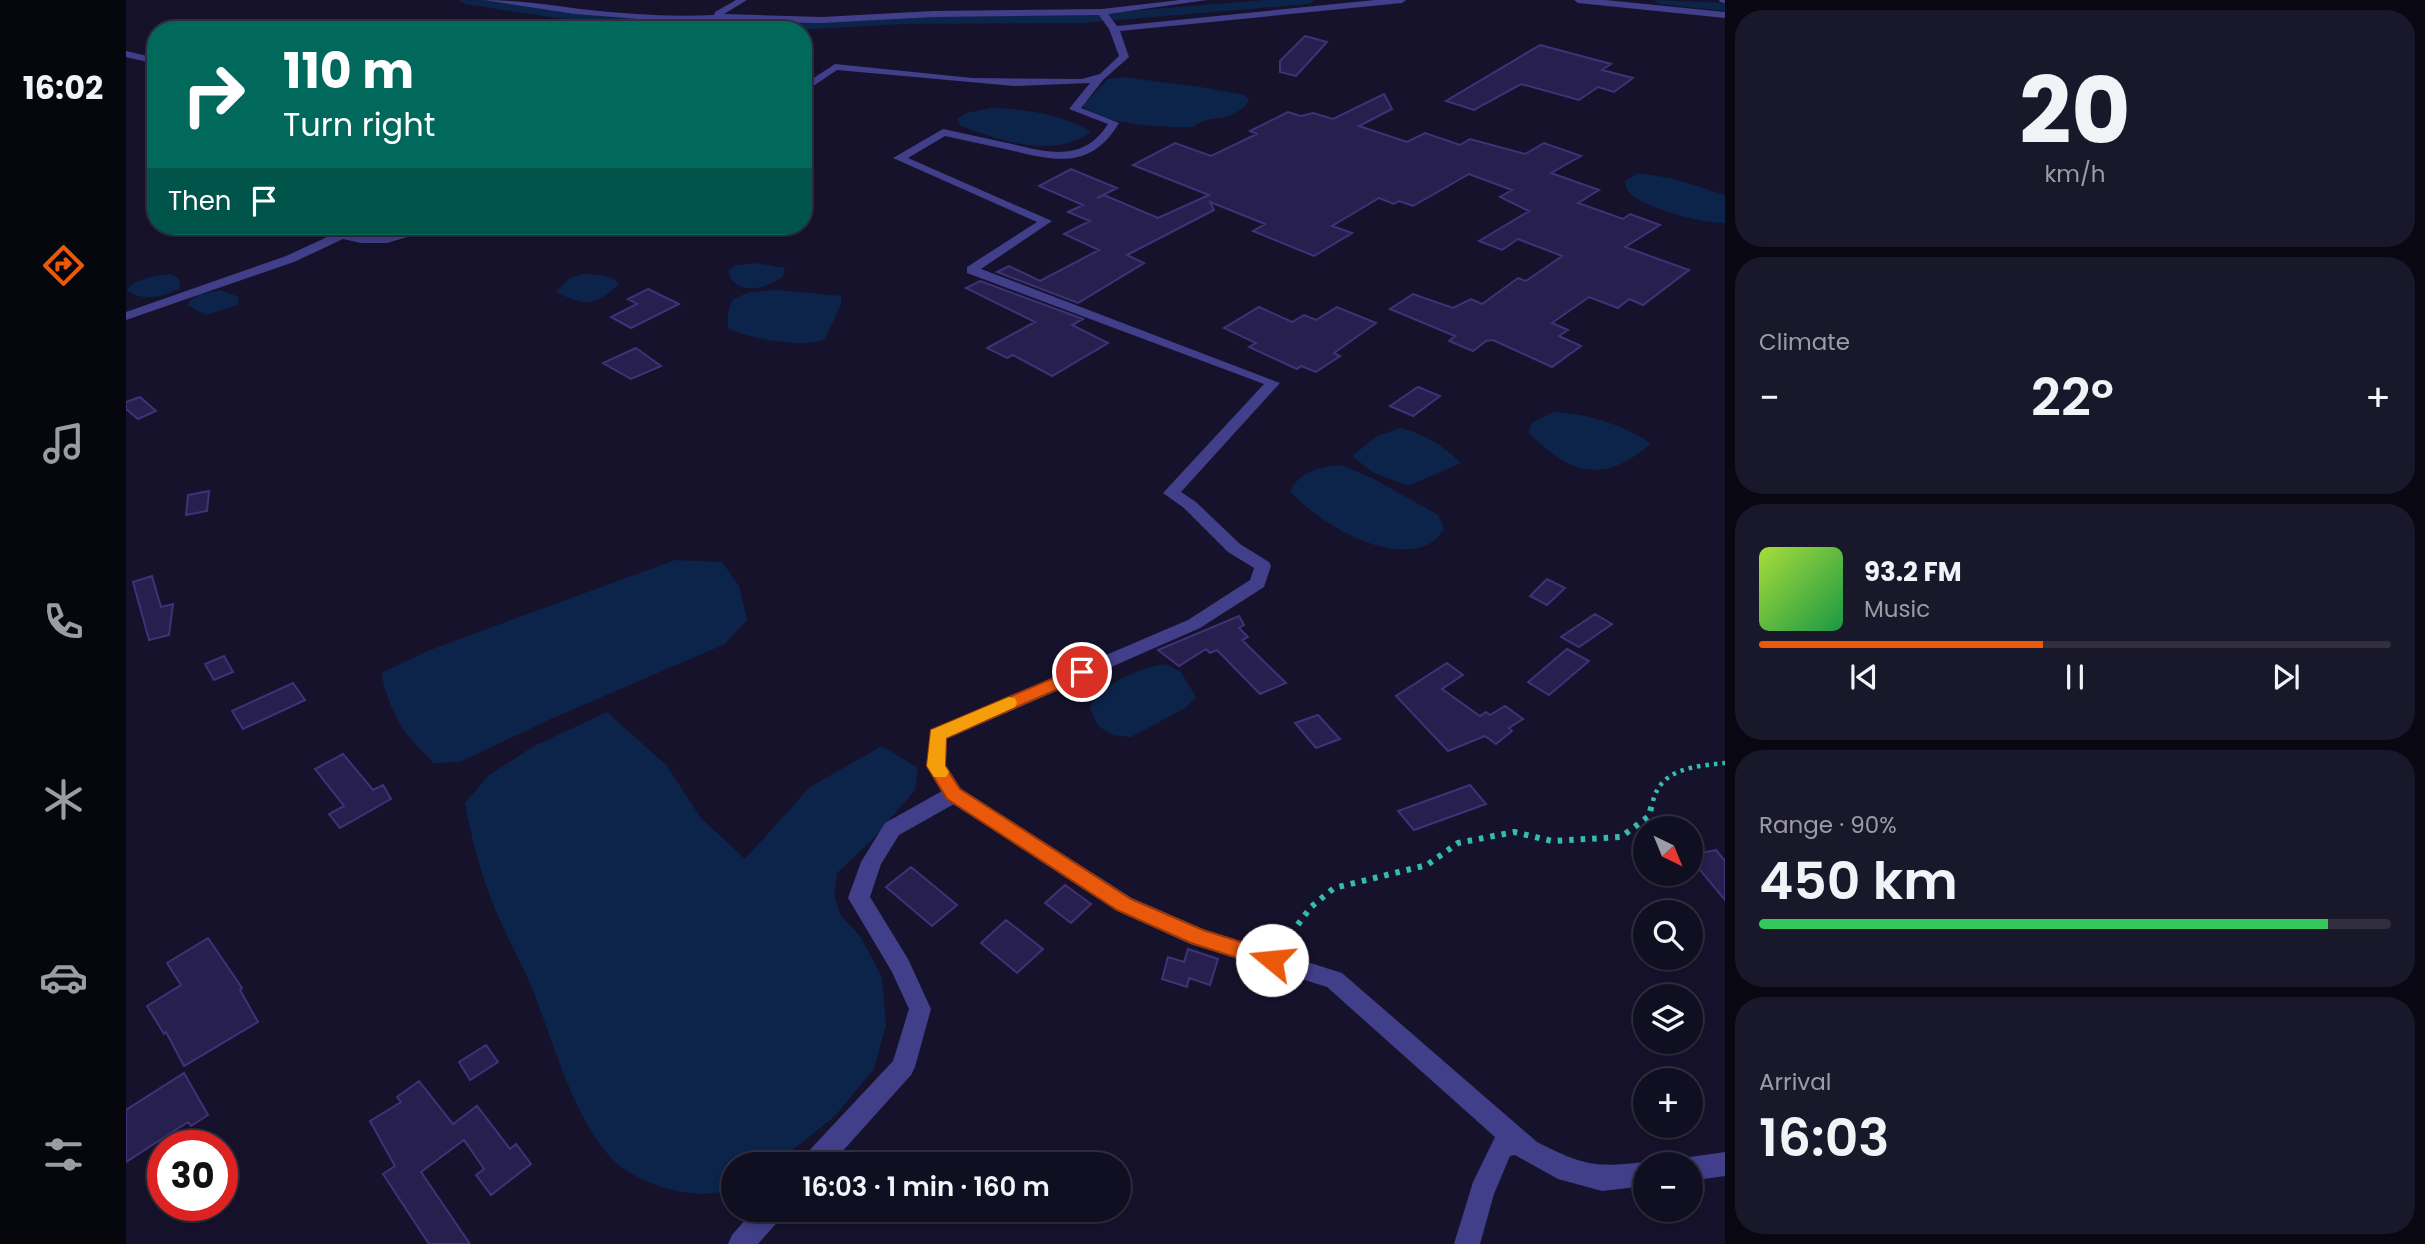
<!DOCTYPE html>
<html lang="en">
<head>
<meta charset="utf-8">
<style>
	body { margin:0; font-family:Poppins,sans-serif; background:#19172a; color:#f1f3f6; height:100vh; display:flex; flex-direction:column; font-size:26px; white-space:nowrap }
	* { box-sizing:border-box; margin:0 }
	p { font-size:23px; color:#9c9ca5 }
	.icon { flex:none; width:38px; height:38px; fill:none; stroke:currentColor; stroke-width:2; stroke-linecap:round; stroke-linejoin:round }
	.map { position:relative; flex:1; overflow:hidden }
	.details { display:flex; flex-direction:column; gap:10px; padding:10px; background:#090812; width:700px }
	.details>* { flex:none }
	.top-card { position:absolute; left:21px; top:21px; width:665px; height:214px; border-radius:28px; box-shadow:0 4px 10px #0003,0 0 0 2px #302e3f; background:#00695c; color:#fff; overflow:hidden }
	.needle { width:46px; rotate:137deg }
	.controls { position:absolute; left:1507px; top:816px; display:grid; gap:14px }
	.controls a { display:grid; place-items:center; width:70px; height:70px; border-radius:50%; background:#100e21; box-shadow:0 4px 10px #0003,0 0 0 2px #302e3f; font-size:35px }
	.speed { position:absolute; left:21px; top:1130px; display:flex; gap:14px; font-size:35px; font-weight:700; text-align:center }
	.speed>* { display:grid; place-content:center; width:91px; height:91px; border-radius:50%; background:#100e21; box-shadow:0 4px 10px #0003,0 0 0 2px #302e3f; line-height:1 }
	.speed .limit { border:10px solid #d22; background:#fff; color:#111 }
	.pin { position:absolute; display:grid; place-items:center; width:60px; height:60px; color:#fff; margin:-30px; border:4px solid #fff; border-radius:50%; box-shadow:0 2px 7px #0007 }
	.me { position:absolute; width:77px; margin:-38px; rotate:287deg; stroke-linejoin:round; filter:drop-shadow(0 0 5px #0008) }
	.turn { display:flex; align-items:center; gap:24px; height:147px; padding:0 21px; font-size:32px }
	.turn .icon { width:91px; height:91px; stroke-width:2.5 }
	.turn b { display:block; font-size:49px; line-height:60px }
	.then { display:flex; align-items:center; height:66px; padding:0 21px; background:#0003; gap:14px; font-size:26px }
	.big { font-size:52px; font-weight:600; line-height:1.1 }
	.details .tile { flex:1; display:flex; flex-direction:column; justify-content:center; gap:10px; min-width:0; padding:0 24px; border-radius:28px; background:#19172a }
	.details .dial { align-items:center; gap:0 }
	.dial b { font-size:91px; line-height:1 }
	.song { display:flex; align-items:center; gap:21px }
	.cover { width:84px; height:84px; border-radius:10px; background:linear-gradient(135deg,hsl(80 70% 55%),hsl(140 70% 35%)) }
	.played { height:7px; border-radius:4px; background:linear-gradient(90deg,#ea580c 45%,#302e3f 45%) }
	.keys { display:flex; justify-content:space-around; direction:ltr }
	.heat { display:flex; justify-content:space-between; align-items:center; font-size:38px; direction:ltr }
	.charge { height:10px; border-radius:5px; background:linear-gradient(90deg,#34c759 90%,#302e3f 0) }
	.trip { position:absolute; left:595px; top:1152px; width:410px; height:70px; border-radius:35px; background:#100e21; box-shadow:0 4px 10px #0003,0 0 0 2px #302e3f; font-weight:600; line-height:70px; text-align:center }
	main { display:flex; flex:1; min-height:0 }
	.menu { display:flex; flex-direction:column; width:126px; justify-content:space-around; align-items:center; background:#06060d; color:#9c9ca5 }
	.menu .icon { width:49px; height:49px }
	.menu .on { color:#ea580c }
	.menu b { font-size:32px; color:#f1f3f6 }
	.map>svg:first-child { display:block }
</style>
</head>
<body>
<main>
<nav class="menu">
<b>16:02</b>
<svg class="icon on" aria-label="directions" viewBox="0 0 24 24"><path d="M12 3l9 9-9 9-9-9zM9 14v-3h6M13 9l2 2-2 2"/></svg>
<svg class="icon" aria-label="music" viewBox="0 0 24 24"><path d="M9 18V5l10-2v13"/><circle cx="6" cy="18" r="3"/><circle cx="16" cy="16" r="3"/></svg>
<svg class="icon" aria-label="phone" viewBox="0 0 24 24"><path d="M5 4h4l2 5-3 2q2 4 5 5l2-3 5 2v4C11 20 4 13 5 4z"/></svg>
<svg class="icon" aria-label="climate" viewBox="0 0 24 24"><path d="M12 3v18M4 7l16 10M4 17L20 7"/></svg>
<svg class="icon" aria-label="car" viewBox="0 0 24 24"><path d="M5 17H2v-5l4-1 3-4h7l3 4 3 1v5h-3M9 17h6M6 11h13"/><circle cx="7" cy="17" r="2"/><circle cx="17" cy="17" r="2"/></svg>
<svg class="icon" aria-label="filters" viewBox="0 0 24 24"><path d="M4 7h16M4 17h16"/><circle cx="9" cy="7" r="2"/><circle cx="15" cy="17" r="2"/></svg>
</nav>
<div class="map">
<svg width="1599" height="1244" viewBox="0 0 1599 1244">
	<rect width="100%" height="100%" fill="#16122c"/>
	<path fill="#0d244a" d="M996 77 1074 87 1119 95 1123 101C1102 127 1088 111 1067 127 1035 127 981 126 956 106L982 79Z
		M866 108C899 109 936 114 965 132 927 159 876 141 835 126L831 119 840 113Z
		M1512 173 1545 178 1599 195V223C1579 224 1516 208 1503 192 1500 189 1500 185 1499 181Z
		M630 263 659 268 657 276C641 290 607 296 602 271L608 266Z
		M45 274 53 279 54 289C34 296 20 303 1 290 12 277 29 276 45 274Z
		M457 274C469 275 485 273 493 284 470 306 459 307 430 292L444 278Z
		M94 290 113 297 112 305 80 315 61 305C67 294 83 293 94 290Z
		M651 290 715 296V304L699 339C677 349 624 339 602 328V312L607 299 624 292Z
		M1427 412C1464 414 1494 424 1525 443 1479 485 1444 475 1402 432L1407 422Z
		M1275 428C1300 435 1316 445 1335 463L1282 486 1248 473 1226 456 1251 436Z
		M1216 465 1248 479 1312 515 1318 529C1314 534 1309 541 1303 544 1261 565 1192 522 1164 491 1175 470 1195 467 1216 465Z
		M549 560 596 562 613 586 621 620 599 644 427 718 334 762 308 763C276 733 265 715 255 673L304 650Z
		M1039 664 1054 671 1070 697 1059 708 1005 737 987 735 972 726 964 708C973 684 1016 667 1039 664Z
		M481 712 541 766 574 817 619 859 684 787 756 746 792 768 789 790 745 841 711 873 708 895 715 916 734 936 756 977 760 1025 748 1069 708 1117 649 1164H607V1188C571 1204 505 1184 481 1153 444 1107 429 1047 408 993 397 965 381 938 370 911 355 876 346 840 339 803L362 776 408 746Z"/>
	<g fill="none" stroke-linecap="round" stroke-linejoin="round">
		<path fill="#0d244a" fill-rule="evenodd" d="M333 0H364L430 10 514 18 665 22 778 16 956 15 1138 0H1189L1183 4 956 23 778 24 668 30 514 26 430 18 339 4Z
			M1528 0 1599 3V11L1534 4Z"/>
	</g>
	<path fill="#271f4d" stroke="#3f3278" stroke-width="2" d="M1179 36 1201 42 1170 76 1154 72V61Z
		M1414 45 1485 64 1476 70 1507 78 1488 92 1472 87 1453 100 1395 84 1348 110 1320 101Z
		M1258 94 1266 109 1233 126 1281 142 1299 133 1334 145 1344 139 1399 154 1418 143 1455 156 1425 173 1473 190 1452 203 1497 219 1504 214 1534 225 1499 247 1563 270 1517 305 1503 299 1492 308 1463 297 1426 323 1442 330 1433 336 1455 346 1426 367 1367 340 1360 341 1347 351 1323 341 1329 336 1264 309 1287 294 1327 308 1345 299 1356 304 1392 278 1400 281 1436 256 1392 239 1376 250 1353 241 1403 211 1374 197 1386 190 1343 174 1287 206 1273 201 1268 204 1253 198 1206 226 1226 233 1188 256 1127 231 1139 224 1084 202 1088 210 1001 255 1018 263 952 303 871 272 883 266 914 281 973 250 938 234 964 221 942 212 957 205 913 186 945 169 991 188 971 198 978 195 1032 218 1083 195 1007 165 1049 143 1085 156 1131 134 1124 131 1162 112 1175 116 1187 113 1207 119Z
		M854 281 957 319 946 325 982 343 926 376 887 355 881 358 861 348 909 322 840 288Z
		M522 289 553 304 505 328 485 317 511 304 502 299Z
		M1133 307 1166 322 1178 315 1190 320 1211 307 1250 323 1208 353 1214 356 1190 372 1175 366 1171 369 1123 347 1130 343 1098 328Z
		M510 348 535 366 505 379 477 363Z
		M1292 387 1314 396 1287 416 1264 406Z
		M14 397 30 411 12 419 0 409V402Z
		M83 491 81 511 60 515 62 495Z
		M26 576 35 607 47 604 43 635 23 640 7 582Z
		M1421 579 1439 588 1421 605 1404 596Z
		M1469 614 1486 624 1453 647 1435 637Z
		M1113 616 1118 625 1113 628 1122 637 1116 640 1160 683 1134 694 1091 650 1084 653 1080 649 1053 666 1032 650Z
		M1441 649 1463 661 1423 695 1402 682Z
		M98 656 107 672 88 680 79 664Z
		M1321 663 1337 675 1316 689 1354 716 1360 712 1364 715 1379 706 1397 719 1383 728 1386 731 1370 744 1359 736 1322 751 1270 696Z
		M167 683 179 700 117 729 106 711Z
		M1192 715 1214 739 1190 748 1169 723Z
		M217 754 247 790 257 785 265 799 214 828 203 814 218 806 189 769Z
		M1344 785 1360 804 1288 830 1272 811Z
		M1590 850 1599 861V900L1564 858V855Z
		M785 867 831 905 806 926 760 887Z
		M939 885 965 904 945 923 919 903Z
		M880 920 917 949 891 973 855 943Z
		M82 938 116 988 114 990 132 1022 58 1066 40 1032 38 1034 21 1006 55 985 41 963Z
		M1062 949 1092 959 1084 985 1063 978 1061 987 1036 979 1042 957 1058 962Z
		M360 1045 372 1062 344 1080 333 1062Z
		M58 1073 82 1115 65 1126 62 1122 0 1162V1110Z
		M293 1081 327 1124 351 1106 384 1149 390 1144 405 1164 365 1195 350 1175 358 1169 338 1140 295 1172 344 1244H303L257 1174 269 1166 244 1121 275 1102 271 1097Z"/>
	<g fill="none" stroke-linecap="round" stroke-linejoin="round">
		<path stroke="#35bcb1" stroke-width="4.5" stroke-dasharray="3.5 5" stroke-linecap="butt" d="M1527 801C1535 768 1570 766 1599 763"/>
		<path stroke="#35bcb1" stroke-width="6" stroke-dasharray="4.5 7" stroke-linecap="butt" d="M1158 943 1185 907 1208 888 1301 865 1332 843 1388 832 1426 841 1495 837 1523 816 1527 800"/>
		<path fill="#413f89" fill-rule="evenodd" d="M358 0C390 0 422 5 454 9 499 14 543 17 588 15L589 12 610 0H621L598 14 696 17 807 11 976 9 1054 0H1081L982 14 991 26 1249 0H1280L1276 3 994 31 1003 57 977 80 955 108 993 123C966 168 933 162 888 151 865 146 842 141 819 136L782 158 926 221 855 269 1154 383 1055 492 1070 502 1114 544 1143 562 1145 566 1138 587 1074 628 821 739 820 765 835 789 1006 898 1077 929 1216 973 1411 1142C1457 1165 1467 1168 1519 1162L1524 1164H1519V1186L1476 1191 1432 1179 1389 1155 1384 1156 1368 1194 1354 1244H1328L1347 1182 1369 1137 1201 987 1064 944 990 910 828 804 773 835 755 864 744 897 782 959 805 1009 789 1067 785 1075 705 1164H676L679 1155 767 1061 783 1009 766 972 722 898 735 862 759 823 816 791 800 766 805 730 1062 620 1124 580 1128 568 1102 552 1058 508 1037 493 1138 384 841 273V267L911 222 767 158 817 129C840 134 863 139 886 144 923 153 958 162 982 124L943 109 964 83 888 86 711 70 677 93V85L709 64 846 78 956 79 974 74 993 56 983 29 973 15 807 17 696 23 538 21 449 14Z
			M1448 0H1479L1599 12V18L1452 3Z
			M1593 0H1599V3L1594 2Z
			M0 51 30 58V64L0 57Z
			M299 226H319L261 243H235L217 239 168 262 0 320V312L160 256 212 232 261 235Z
			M1599 1152V1176L1564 1181V1164H1554L1564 1157Z
			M629 1209H659L655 1218 632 1244H602L606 1235Z"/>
	</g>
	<path fill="#ea580c" stroke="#983908" stroke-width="2" d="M956 666 962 668 964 672 962 676 820 738 819 766 834 789 1005 899 1077 930 1153 954 1156 960 1153 966 1146 969 1065 943 991 910 821 799 801 766 805 730Z"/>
	<path fill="#f59e0b" d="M883 697 889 698 891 703 889 707 820 738 819 766 823 772 820 777H808L801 766 805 730Z"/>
</svg>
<div class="controls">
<a><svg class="needle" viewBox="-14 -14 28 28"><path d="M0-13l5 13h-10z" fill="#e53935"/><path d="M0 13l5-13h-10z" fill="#9c9ca5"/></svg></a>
<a><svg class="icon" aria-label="search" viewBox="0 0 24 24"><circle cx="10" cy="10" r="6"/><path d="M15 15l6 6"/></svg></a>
<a><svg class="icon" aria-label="layers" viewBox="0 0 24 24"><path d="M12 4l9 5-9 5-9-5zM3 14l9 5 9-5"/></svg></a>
<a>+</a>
<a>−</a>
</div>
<div class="speed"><div class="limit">30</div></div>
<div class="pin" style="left:956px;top:672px;background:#d93025"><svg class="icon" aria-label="arrive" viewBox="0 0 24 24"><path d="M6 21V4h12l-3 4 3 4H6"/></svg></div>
<svg class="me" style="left:1146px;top:960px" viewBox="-20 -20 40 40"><circle r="19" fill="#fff"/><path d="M0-13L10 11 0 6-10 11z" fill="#ea580c"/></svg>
<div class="trip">16:03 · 1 min · 160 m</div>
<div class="top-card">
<div class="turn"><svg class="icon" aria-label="right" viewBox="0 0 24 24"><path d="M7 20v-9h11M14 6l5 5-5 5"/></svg><div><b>110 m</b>Turn right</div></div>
<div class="then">Then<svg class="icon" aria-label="arrive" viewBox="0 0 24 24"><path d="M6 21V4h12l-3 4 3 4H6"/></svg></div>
</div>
</div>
<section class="details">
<div class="tile dial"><b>20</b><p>km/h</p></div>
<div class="tile"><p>Climate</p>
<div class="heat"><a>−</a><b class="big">22°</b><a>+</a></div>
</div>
<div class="tile">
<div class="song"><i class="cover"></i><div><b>93.2 FM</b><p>Music</p></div></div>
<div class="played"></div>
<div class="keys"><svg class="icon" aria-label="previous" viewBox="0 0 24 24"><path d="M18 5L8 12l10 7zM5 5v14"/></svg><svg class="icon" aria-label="pause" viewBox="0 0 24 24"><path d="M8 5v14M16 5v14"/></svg><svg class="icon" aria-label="next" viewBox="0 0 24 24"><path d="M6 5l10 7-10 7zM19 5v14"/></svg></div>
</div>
<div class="tile"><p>Range · 90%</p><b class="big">450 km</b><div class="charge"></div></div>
<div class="tile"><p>Arrival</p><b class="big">16:03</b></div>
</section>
</main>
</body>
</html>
